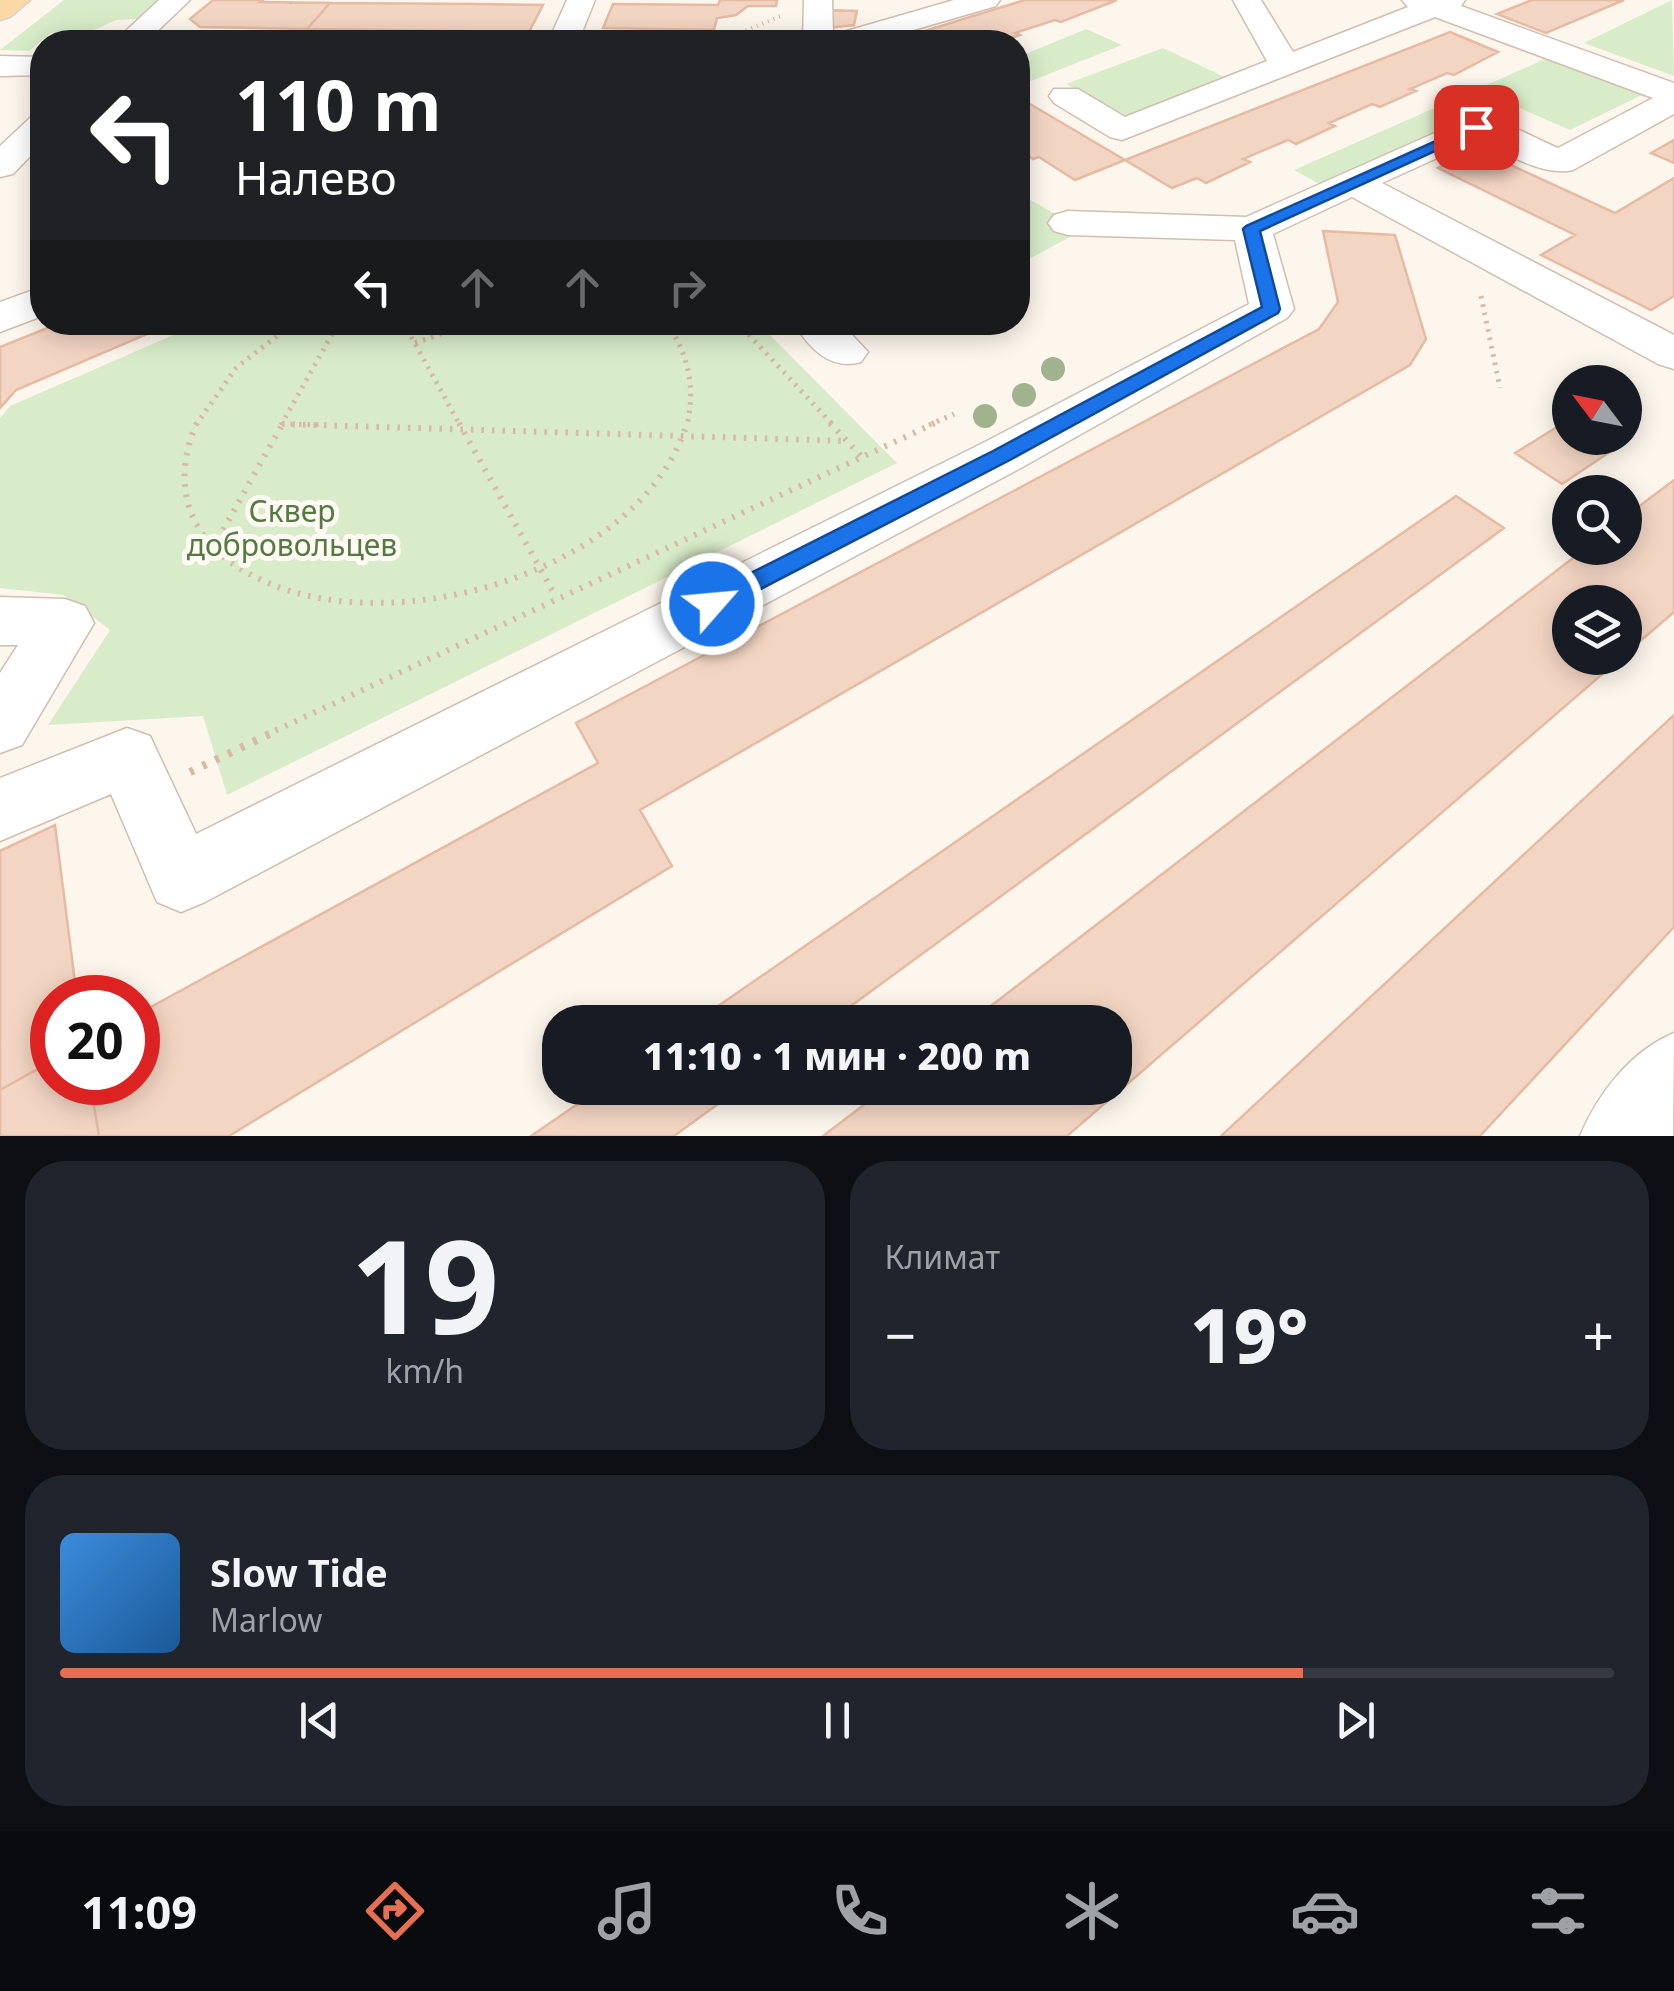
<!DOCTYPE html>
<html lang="ru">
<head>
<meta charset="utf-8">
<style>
	body { margin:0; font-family:"Noto Sans",sans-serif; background:#20242c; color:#f1f3f6; height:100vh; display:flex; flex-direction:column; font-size:38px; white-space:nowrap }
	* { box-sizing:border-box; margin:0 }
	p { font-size:32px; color:#9ea1a6 }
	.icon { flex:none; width:55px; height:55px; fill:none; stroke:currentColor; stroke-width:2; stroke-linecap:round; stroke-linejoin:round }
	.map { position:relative; height:1136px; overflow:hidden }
	.sheet { display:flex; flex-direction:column; gap:25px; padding:25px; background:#0d0f14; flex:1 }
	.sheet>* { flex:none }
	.top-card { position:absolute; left:30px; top:30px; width:1000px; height:305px; border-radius:40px; box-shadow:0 5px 25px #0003; background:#202124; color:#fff; overflow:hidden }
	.needle { width:65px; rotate:302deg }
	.buttons { position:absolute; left:1552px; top:365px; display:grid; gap:20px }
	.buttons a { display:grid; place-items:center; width:90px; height:90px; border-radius:50%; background:#171b24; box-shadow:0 5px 25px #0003; font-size:50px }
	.speed { position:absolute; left:30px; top:975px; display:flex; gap:20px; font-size:50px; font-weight:700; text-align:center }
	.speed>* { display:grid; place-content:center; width:130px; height:130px; border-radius:50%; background:#171b24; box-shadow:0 5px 25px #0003; line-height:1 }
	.speed .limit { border:15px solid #d22; background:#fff; color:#111 }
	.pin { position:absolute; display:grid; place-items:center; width:85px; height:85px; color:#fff; margin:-42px; border-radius:20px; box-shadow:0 5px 15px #0006 }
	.me { position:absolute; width:110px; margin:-55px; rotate:63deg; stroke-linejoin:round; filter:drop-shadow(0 0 8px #0008) }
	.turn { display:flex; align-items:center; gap:35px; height:210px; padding:0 40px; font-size:45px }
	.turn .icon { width:130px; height:130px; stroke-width:2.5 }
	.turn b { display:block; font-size:70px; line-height:85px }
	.lanes { display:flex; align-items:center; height:95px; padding:0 40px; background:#0003; justify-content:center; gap:50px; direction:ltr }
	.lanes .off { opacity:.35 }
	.big { font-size:75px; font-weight:800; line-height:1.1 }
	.sheet .card { flex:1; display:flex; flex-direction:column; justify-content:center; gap:15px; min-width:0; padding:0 35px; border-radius:40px; background:#20242c }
	.sheet .dial { align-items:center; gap:0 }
	.dial b { font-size:130px; line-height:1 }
	.song { display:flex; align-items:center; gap:30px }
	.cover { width:120px; height:120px; border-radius:15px; background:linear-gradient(135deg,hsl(210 70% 55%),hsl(210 70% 35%)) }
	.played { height:10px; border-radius:5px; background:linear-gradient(90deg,#e76f51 80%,#363941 80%) }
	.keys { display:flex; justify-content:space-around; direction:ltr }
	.heat { display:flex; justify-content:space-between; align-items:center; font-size:55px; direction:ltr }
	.sheet .tiles { flex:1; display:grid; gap:25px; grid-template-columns:1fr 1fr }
	.card:last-child { grid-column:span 2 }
	.trip { position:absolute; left:542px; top:1005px; width:590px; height:100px; border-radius:40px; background:#171b24; box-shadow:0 5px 25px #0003; font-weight:800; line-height:100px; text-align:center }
	.tab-bar { display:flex; height:160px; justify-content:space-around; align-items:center; background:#090b0e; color:#9ea1a6 }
	.tab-bar .icon { width:70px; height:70px }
	.tab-bar .selected { color:#e76f51 }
	.tab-bar b { font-size:45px; color:#f1f3f6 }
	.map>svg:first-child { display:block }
</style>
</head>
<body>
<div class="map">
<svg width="1674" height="1136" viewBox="0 0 1674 1136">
	<rect width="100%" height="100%" fill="#fdf6ec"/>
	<path fill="#d8ecc9" d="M64 0H163L137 19 116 20 92 31 51 33 29 51 0 50Z
		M1672 0 1674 76 1584 43Z
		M1086 29 1122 45 1031 81 1018 73V57Z
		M1163 48 1229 79 1131 118 1066 84Z
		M1552 56 1646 93 1570 130 1508 103 1325 187 1294 170Z
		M1018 193 1083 230 1018 265Z
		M201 323H758L897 463 227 795 203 716 48 725 110 630 64 595 0 588V418L10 406Z"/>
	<path fill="#f3d5c3" stroke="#e6bba3" stroke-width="2.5" d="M213 0H263L260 2 330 3 307 29 200 27 190 19Z
		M720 0H777L776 6H748L736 15 717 18 714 30 603 28 613 4 718 5Z
		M1025 0H1117L1061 22 1055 20 1015 33 1020 35 998 42H933L918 33Z
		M1532 0H1624L1546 33 1497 14Z
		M330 3 477 4 543 5 529 32 307 29Z
		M827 10 857 11 854 25 826 28Z
		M1450 32 1498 52 1454 75 1447 73 1410 89 1416 91 1380 107 1372 104 1329 123 1335 126 1296 144 1288 140 1243 159 1250 162 1206 183 1197 178 1172 188 1125 160Z
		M1018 97 1125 160 1075 180 1039 157 1033 159 1018 149Z
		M1674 140V163L1651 153Z
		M1476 149 1615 213 1674 178V296L1651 310 1541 255 1575 235 1438 168Z
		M1323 231 1395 235 1426 339 1410 365 640 810 672 866 229 1136H99L90 1082H138V1014L598 763 576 723 1319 329 1338 302Z
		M62 322H175L16 390 0 408V347Z
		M1570 419V438H1625V432L1632 437 1562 484 1515 453Z
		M1674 480V612L1625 654V602H1570V658H1621L1067 1136H823L886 1088H1115V1022H970L1586 548H1625V517Z
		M1456 496 1504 528 829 1022H695Z
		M1674 715V927L1480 1136H1221Z
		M55 825 77 998H52V1061L0 1090V851Z
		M52 1061V1082H90L99 1136H0V1090Z
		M601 1088H740L674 1136H531Z"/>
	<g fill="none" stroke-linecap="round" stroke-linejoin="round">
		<g stroke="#d1beb0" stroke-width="3">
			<path id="minor" d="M159 0H190L146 42H114Z
				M567 0H595L578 42H548Z
				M804 0H832L833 35 954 0H1000L996 6 872 42H803Z
				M1233 0H1261L1293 52 1408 7 1402 0H1465L1461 6 1674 83V114L1573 170C1543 177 1504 152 1477 140L1382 183 1674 335V369L1658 364 1352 197 1273 234 1294 309 1287 318 1019 469 205 902 181 912 157 902 111 794 0 841V778L127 728 150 736 196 834 983 443 1249 304 1235 240 1068 235 1054 231 1048 223 1054 215 1068 211 1246 217 1464 120C1493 112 1531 137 1558 148L1653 98 1435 17 1122 140 1110 137 1054 103 1049 96 1054 89H1078L1125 117 1267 61Z
				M0 56 42 57V75L0 76Z
				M42 115V144L13 174 0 177V146L30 118Z
				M42 287V316L0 332V302Z
				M793 322H840L868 352 861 362C830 371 809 348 793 322Z
				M0 597 65 599 85 606 94 623 22 745 0 753V673L18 645H0Z
				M1674 1033 1673 1136H1580C1598 1093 1631 1051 1674 1033Z"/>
		</g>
		<g stroke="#dad1cd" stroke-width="3">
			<path id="major" d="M0 0H30L10 17 0 20Z"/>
		</g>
		<path stroke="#d9b8a5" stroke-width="4" stroke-dasharray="1 5" stroke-linecap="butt" d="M290 3 293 0
			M188 39 436 42
			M718 42 781 16"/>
		<path stroke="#d9b8a5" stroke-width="5" stroke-dasharray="2.5 6" stroke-linecap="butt" d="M1481 296 1500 388
			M403 322 460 425
			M667 322C688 355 696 387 687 425
			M737 322 833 425
			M415 343 474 322
			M282 424 326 425
			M196 425 236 368 295 322
			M281 425 339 322
			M929 425 954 414"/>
		<path stroke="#d9b8a5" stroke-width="6" stroke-dasharray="2.5 8" stroke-linecap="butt" d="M197 423C182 455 179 494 197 525 213 554 237 569 266 582 397 641 642 571 687 423
			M459 423 556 597
			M830 423 861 456
			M282 424 847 441
			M213 548 283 423
			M266 735 935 423"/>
		<path stroke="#d9b8a5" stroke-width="8" stroke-dasharray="4 10" stroke-linecap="butt" d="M190 772 272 733"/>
		<use href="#minor" fill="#fff" fill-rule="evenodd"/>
		<use href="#major" fill="#fbd9a5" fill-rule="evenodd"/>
	</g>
	<g fill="#a0b28e">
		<circle cx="1053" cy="369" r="12"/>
		<circle cx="1024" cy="395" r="12"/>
		<circle cx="985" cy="416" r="12"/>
	</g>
	<path fill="#1a73e8" stroke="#114b97" stroke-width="2.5" d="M1476 123 1483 127 1481 130 1260 231 1280 309 1278 313 1008 461 720 610H703L700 604 703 597 993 451 1262 307 1243 229 1246 226Z"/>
	<g text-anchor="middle" stroke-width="10" stroke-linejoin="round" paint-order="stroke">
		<g font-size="30" fill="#537a41" stroke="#fffaf3">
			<text x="292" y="522">Сквер<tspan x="292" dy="34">добровольцев</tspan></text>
		</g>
	</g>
</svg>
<div class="buttons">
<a><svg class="needle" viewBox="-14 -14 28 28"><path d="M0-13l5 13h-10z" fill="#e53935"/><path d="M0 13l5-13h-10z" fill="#9ea1a6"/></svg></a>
<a><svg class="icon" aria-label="search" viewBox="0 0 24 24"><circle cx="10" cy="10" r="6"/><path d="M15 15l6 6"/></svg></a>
<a><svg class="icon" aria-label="layers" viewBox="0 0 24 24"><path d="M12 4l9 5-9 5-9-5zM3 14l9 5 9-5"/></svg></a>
</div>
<div class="speed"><div class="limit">20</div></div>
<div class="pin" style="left:1476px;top:127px;background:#d93025"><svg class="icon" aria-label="arrive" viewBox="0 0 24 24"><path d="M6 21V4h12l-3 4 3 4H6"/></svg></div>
<svg class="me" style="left:712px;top:604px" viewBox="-20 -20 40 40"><circle r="17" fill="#1a73e8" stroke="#fff" stroke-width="3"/><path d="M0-11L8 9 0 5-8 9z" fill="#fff"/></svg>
<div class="trip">11:10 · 1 мин · 200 m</div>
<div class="top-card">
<div class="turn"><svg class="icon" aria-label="left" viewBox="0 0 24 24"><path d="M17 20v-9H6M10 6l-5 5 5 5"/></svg><div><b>110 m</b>Налево</div></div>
<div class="lanes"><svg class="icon" aria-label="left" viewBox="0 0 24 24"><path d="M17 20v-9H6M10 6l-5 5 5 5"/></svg><svg class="icon off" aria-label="ahead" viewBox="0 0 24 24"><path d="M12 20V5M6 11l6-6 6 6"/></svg><svg class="icon off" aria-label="ahead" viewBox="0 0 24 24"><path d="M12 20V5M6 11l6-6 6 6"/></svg><svg class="icon off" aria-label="right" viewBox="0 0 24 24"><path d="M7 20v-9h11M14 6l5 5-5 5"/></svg></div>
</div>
</div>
<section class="sheet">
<div class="tiles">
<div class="card dial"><b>19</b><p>km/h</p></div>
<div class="card"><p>Климат</p>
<div class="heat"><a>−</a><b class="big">19°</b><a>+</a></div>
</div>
<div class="card">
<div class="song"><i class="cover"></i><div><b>Slow Tide</b><p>Marlow</p></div></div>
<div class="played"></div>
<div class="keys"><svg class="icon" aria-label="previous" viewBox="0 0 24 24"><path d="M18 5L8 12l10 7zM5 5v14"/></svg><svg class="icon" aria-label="pause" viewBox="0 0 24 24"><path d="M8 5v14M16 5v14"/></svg><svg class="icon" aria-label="next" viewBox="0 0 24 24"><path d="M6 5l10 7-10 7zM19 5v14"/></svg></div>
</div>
</div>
</section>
<nav class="tab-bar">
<b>11:09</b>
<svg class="icon selected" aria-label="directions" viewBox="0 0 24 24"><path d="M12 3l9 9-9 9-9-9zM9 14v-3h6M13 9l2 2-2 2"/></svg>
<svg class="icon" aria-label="music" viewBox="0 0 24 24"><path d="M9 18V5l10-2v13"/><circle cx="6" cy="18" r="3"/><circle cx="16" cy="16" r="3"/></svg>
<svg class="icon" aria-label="phone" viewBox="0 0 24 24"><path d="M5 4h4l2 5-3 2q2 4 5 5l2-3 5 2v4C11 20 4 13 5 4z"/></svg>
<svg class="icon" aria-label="climate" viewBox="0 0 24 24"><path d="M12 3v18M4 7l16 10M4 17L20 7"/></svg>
<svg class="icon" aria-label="car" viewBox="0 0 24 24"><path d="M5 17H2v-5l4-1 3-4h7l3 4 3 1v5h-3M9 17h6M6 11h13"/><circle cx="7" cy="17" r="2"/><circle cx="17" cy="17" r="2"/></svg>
<svg class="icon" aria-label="filters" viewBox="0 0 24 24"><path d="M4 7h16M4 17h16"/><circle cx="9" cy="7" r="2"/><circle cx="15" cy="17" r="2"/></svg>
</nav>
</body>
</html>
